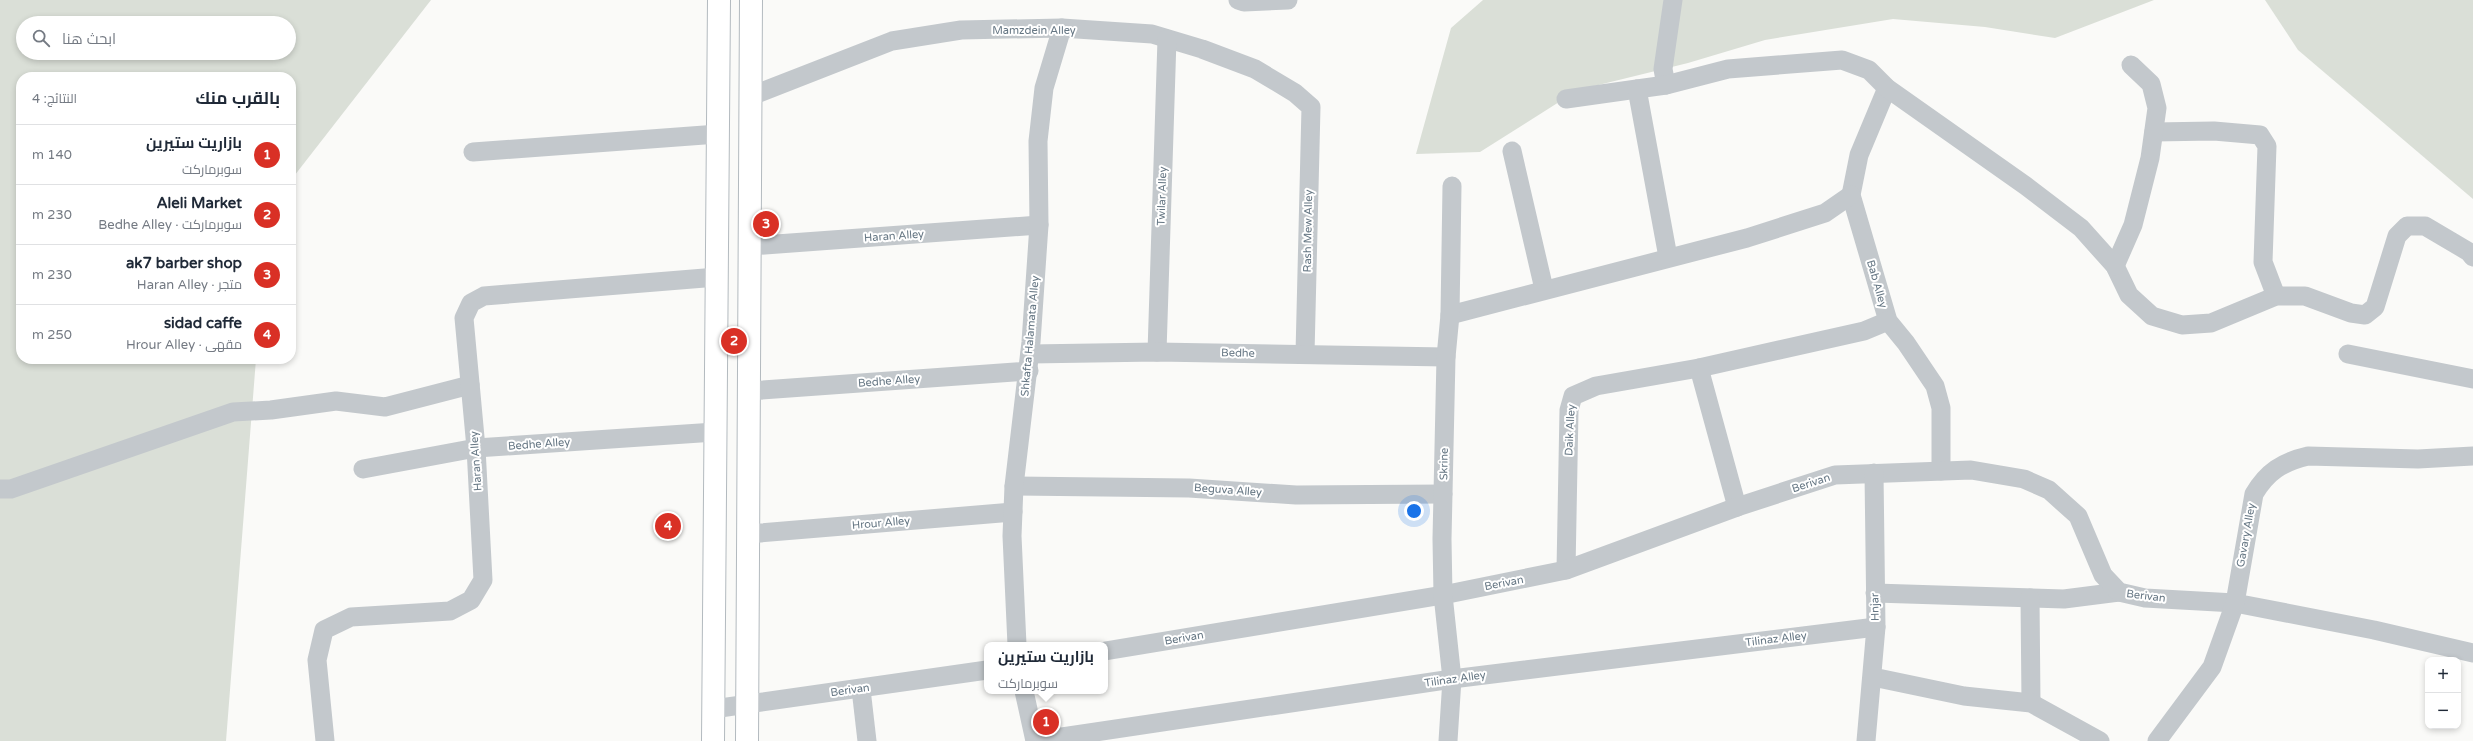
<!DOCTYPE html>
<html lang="ar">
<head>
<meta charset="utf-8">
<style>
	body { margin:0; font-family:"Varela Round",Cairo,sans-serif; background:#f6f6f7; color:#1f2937; direction:rtl }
	.controls { position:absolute; right:12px; bottom:12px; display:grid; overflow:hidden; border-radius:8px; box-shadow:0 2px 6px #0003 }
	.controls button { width:36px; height:36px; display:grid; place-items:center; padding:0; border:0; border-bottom:1px solid #e0e1e3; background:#fff; color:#1f2937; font:20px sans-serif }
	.you { position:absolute; left:1414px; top:511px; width:14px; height:14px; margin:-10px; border:3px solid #fff; border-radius:50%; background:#1a73e8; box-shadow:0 0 0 6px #1a73e833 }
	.badge { display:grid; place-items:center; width:26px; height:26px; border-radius:50%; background:#d93025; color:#fff; font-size:13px; font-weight:700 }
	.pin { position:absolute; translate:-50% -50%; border:2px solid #fff; box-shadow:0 1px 4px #0006 }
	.popup { position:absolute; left:984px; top:642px; width:124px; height:52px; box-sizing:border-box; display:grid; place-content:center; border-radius:8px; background:#fff; filter:drop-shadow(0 1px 3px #0005); font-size:13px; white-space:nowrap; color:#747a83 }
	.popup b { font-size:15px; color:#1f2937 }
	.popup::after { content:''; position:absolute; left:50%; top:100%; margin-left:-8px; border:8px solid transparent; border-top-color:#fff }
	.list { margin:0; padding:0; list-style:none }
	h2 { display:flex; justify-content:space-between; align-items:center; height:52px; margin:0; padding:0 16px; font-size:17px }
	h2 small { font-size:13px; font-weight:400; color:#747a83 }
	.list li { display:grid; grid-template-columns:26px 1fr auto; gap:12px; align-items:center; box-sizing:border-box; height:60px; padding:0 16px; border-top:1px solid #e0e1e3 }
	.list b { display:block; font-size:15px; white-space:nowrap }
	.list p { margin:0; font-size:13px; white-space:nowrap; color:#747a83 }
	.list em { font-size:13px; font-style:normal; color:#747a83 }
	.icon { flex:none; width:22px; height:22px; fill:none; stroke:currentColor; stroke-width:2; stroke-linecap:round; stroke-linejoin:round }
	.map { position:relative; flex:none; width:2473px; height:741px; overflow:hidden; direction:ltr }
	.search { position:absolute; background:#fff; box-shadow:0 2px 6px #0003; left:16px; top:16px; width:280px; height:44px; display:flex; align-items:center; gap:10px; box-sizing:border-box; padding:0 14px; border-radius:22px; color:#747a83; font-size:15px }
	.panel { position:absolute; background:#fff; box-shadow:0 2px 6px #0003; left:16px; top:72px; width:280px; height:292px; border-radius:16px; direction:rtl }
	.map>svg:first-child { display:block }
	.green { fill:#dadfd7; fill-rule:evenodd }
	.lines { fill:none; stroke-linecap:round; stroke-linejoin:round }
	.secondary-casing { stroke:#b3babf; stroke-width:24 }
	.street { stroke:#c3c8cc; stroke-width:19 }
	.secondary { stroke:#fff; stroke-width:22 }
	.labels { text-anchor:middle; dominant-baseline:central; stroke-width:4; stroke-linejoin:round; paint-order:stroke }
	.street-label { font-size:11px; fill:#657683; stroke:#fff }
</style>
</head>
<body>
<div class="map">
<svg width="2473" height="741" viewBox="0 0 2473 741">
	<rect width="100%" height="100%" fill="#fafaf8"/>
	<g class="green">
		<path d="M 0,0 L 431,0 L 291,180 L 291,77 L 21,77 L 21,359 L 256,359 L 226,741 L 0,741 ZM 23,23 L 289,23 L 289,53 L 23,53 Z"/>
		<path d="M 1483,0 L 2154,0 L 2055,38 L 1985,27 L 1893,19 L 1765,40 L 1688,63 L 1578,90 L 1480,152 L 1416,154 L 1451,28 Z"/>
		<path d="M 2265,0 L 2473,0 L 2473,199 L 2298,50 Z"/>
	</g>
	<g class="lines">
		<g class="secondary-casing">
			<g id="secondary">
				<path d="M 713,741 L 719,0"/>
				<path d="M 747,741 L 751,0"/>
			</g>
		</g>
		<g class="street">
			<path d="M 1238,0 L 1244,2 L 1288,0"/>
			<path d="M 1666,85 L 1663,69 L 1673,0"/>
			<path d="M 1887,88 L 1859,155 L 1851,195 L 1888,321 L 1906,343 L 1935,386 L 1941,408 L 1941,471"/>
			<path d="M 751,96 L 892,41 L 961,30 L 1062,28 L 1152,34 L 1202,49 L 1255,69 L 1295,93 L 1311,107 L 1305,354"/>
			<path d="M 1566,99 L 1637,89"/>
			<path d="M 2154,132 L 2214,131 L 2260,135 L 2267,146 L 2263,262 L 2276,296"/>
			<path d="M 1512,151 L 1544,289"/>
			<path d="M 473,152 L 718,134"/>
			<path d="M 750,246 L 1039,225"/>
			<path d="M 1668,257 L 1637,89 L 1666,85 L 1728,69 L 1842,60 L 1869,70 L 1887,88 L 2026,186 L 2081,228 L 2115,266 L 2129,295 L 2152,316 L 2182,325 L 2211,323 L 2276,296 L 2305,296 L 2351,313 L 2365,315 L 2375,307 L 2397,236 L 2407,226 L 2425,226 L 2469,252 L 2473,257"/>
			<path d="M 2115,266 L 2133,225 L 2150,158 L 2157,108 L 2151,84 L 2131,65"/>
			<path d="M 1450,315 L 1747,238 L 1825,213 L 1851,195"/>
			<path d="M 1157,352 L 1167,39"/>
			<path d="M 1030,354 L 1157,352 L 1446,357"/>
			<path d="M 2348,354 L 2473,379"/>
			<path d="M 1699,368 L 1864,331 L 1888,321"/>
			<path d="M 749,391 L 1029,371"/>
			<path d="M 363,469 L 476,448 L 715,432"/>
			<path d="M 1014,486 L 1189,488 L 1296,495 L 1443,494"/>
			<path d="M 0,489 L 11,489 L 233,412 L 271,410 L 336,401 L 385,407 L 470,385"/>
			<path d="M 748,534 L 1013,512"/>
			<path d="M 1566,570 L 1569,410 L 1573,396 L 1596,386 L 1699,368 L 1737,507"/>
			<path d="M 1875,593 L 2064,599 L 2119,592"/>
			<path d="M 2030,598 L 2031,703"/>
			<path d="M 1017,645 L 1012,536 L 1014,486 L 1031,342 L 1039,225 L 1038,141 L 1044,88 L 1062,28"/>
			<path d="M 1105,651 L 1443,595 L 1566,570 L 1737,507 L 1835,475 L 1971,470 L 2024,479 L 2049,490 L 2078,516 L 2103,575 L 2119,592 L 2145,598 L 2235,603 L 2374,630 L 2473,653"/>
			<path d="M 1873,677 L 1964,696 L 2031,703 L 2100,741"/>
			<path d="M 861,689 L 867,741"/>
			<path d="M 1024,691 L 1035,741"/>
			<path d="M 713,709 L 987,670"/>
			<path d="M 325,741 L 317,660 L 324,630 L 351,617 L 450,611 L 471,600 L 483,580 L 476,448 L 464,318 L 471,303 L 484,296 L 717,277"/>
			<path d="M 1035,741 L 1452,679 L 1876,627"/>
			<path d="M 1448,741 L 1452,679 L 1443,595 L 1442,539 L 1446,357 L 1450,315 L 1452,186"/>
			<path d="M 1866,741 L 1876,627 L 1874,473"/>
			<path d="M 2157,741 L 2212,667 L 2235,603 L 2254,494 C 2267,472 2282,462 2308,456 L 2418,459 L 2473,456"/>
		</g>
		<use href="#secondary" class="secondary"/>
	</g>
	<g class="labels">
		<g class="street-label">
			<text x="1034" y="30">Mamzdein Alley</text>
			<text transform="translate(1162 196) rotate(-88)">Twilar Alley</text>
			<text transform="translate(1308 231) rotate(-89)">Rash Mew Alley</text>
			<text transform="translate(894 236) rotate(-4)">Haran Alley</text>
			<text transform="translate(1877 284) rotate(74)">Bab Alley</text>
			<text transform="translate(1030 336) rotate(-85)">Shkafta Halamata Alley</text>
			<text transform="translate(1238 353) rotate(1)">Bedhe</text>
			<text transform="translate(889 381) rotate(-4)">Bedhe Alley</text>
			<text transform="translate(1570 430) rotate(-87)">Daik Alley</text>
			<text transform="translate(539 444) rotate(-4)">Bedhe Alley</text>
			<text transform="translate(476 461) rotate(-94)">Haran Alley</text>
			<text transform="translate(1444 464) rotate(-89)">Skrine</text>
			<text transform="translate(1811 483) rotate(-18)">Berivan</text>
			<text transform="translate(1228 490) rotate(4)">Beguva Alley</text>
			<text transform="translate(881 523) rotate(-5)">Hrour Alley</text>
			<text transform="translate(2246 535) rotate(-80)">Gavary Alley</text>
			<text transform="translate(1504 583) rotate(-11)">Berivan</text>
			<text transform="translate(2146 596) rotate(7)">Berivan</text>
			<text transform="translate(1875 607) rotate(-91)">Hnjar</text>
			<text transform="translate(1184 638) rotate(-10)">Berivan</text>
			<text transform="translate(1776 639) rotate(-7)">Tilinaz Alley</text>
			<text transform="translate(1455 679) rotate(-8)">Tilinaz Alley</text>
			<text transform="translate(850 690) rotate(-8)">Berivan</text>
		</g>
	</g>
</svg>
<div class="controls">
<button>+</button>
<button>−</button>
</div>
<div class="you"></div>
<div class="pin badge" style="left:1046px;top:722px">1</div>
<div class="popup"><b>بازاريت ستيرين</b>سوبرماركت</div>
<div class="pin badge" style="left:734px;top:341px">2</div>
<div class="pin badge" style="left:766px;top:224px">3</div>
<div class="pin badge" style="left:668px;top:526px">4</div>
<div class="search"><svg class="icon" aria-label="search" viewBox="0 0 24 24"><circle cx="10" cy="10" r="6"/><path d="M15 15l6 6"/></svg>ابحث هنا</div>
<section class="panel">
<h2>بالقرب منك<small>النتائج: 4</small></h2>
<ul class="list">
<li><span class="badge">1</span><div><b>بازاريت ستيرين</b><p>سوبرماركت</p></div><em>140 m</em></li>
<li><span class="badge">2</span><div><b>Aleli Market</b><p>سوبرماركت · Bedhe Alley</p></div><em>230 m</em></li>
<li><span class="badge">3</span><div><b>ak7 barber shop</b><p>متجر · Haran Alley</p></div><em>230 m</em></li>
<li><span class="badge">4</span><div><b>sidad caffe</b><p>مقهى · Hrour Alley</p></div><em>250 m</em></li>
</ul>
</section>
</div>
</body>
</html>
